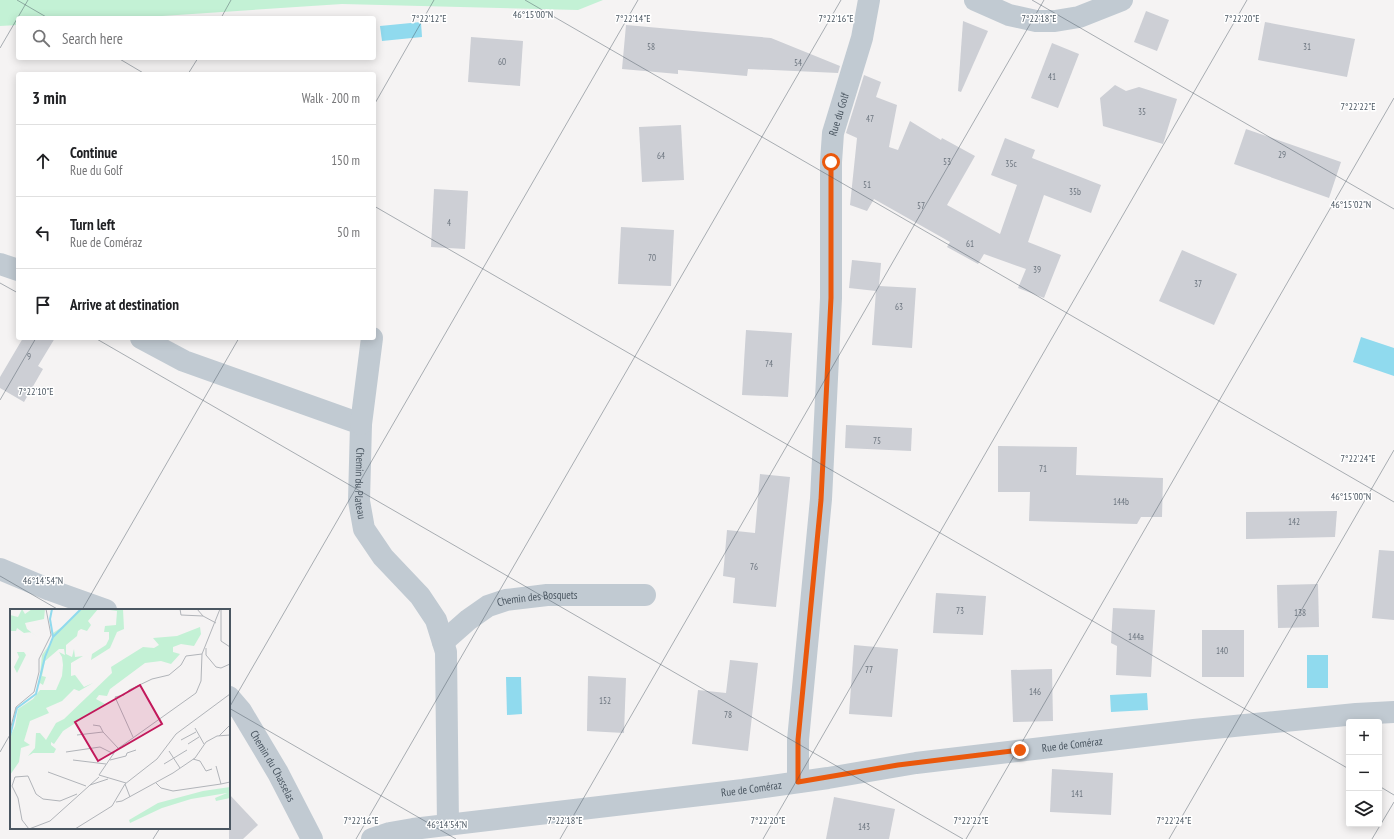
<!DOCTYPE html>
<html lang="en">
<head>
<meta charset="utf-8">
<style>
	body { margin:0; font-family:"PT Sans Narrow",sans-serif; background:#f6f6f6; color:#202124 }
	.controls { position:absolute; right:12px; bottom:12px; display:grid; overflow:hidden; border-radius:4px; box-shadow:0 2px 10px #0003 }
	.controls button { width:36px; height:36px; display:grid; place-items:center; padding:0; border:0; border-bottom:1px solid #e0e0e0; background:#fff; color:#202124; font:20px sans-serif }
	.stop { position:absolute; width:12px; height:12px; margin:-9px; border:3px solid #ea580c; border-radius:50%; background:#fff }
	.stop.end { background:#ea580c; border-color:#fff; box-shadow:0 1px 4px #0008 }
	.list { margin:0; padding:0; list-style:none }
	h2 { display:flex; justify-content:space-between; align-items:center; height:52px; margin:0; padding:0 16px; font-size:17px }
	h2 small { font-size:13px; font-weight:400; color:#757577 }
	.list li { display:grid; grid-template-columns:26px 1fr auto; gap:12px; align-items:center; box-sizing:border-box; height:72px; padding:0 16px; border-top:1px solid #e0e0e0 }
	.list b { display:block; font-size:15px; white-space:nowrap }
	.list p { margin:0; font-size:13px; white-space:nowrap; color:#757577 }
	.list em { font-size:13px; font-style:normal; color:#757577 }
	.icon { flex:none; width:22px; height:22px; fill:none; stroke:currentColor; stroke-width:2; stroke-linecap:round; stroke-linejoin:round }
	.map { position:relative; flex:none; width:1394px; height:839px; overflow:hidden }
	.search { position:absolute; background:#fff; box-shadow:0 2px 10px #0003; left:16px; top:16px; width:360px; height:44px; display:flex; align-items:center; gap:10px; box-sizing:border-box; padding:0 14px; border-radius:4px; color:#757577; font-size:15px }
	.panel { position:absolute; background:#fff; box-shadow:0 2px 10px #0003; left:16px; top:72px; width:360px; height:268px; border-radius:4px }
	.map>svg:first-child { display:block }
	.green { fill:#c3f1d5 }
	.water { fill:#90daee }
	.building { fill:#cdcfd5 }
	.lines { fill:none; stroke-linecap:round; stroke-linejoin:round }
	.minor { stroke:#c1cad2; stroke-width:22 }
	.route { stroke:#ea580c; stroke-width:5 }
	.ticks { fill:none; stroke:#4a5661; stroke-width:1; stroke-opacity:0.45 }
	.labels { text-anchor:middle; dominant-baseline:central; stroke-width:3; stroke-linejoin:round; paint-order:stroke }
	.number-label { font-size:9px; fill:#6b747e }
	.street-label { font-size:11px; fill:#4a5661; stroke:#fff }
	.inset-river { fill:none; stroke:#90daee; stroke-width:2 }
	.inset-road { fill:none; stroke:#b1b4b9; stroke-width:1 }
	.view { fill:#c2185b; fill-opacity:0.15; stroke:#c2185b; stroke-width:2 }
	.inset-edge { fill:none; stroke:#4a5661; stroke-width:2 }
	.ticks-label { font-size:10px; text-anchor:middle; fill:#4a5661; stroke:#fff; stroke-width:3; stroke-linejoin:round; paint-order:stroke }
</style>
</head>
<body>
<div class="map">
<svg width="1394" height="839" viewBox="0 0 1394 839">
	<rect width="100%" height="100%" fill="#f5f3f3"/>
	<path class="green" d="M 0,0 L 603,0 L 578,10 L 342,4 L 132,18 L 18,18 L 18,25 L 0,26 Z"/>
	<g class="water">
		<path d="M 421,22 L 422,37 L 382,41 L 380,26 Z"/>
		<path d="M 1361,337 L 1394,348 L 1394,376 L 1353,362 Z"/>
		<rect x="1307" y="655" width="21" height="33"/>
		<path d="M 506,677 L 521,677 L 522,714 L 507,715 Z"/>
		<path d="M 1147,693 L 1148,710 L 1111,712 L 1110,695 Z"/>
	</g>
	<g class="building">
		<path d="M 1146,11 L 1169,20 L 1157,51 L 1134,42 Z"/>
		<path d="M 963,21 L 988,31 L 961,92 L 958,91 Z"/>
		<path d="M 1265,22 L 1355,39 L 1347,77 L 1258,60 Z"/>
		<path d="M 626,25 L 771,38 L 840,66 L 838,73 L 748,69 L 747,76 L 678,70 L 678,74 L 622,69 Z"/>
		<path d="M 471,37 L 523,41 L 520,86 L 468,82 Z"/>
		<path d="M 1052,43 L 1079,54 L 1058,108 L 1031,98 Z"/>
		<path d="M 864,75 L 881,82 L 876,97 L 897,105 L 889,147 L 898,150 L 910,121 L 941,140 L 942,138 L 975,156 L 947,205 L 1000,234 L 1017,185 L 991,175 L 1005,138 L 1035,150 L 1032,158 L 1101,185 L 1091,213 L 1044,195 L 1028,242 L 1061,255 L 1044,298 L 1018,288 L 1026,269 L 984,254 L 978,264 L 947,247 L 950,242 L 874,199 L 867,211 L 850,205 L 857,138 L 846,133 Z"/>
		<path d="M 1115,85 L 1126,91 L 1139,87 L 1177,99 L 1163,144 L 1103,126 L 1100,98 Z"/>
		<path d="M 681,125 L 684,180 L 642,182 L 639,127 Z"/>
		<path d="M 1246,129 L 1341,162 L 1329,198 L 1234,164 Z"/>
		<path d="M 434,189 L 468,191 L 465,249 L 431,247 Z"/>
		<path d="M 621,227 L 674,230 L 671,286 L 618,284 Z"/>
		<path d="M 1182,250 L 1237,274 L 1214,325 L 1159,301 Z"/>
		<path d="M 852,260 L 881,263 L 879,286 L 916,288 L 912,348 L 872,345 L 876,291 L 849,288 Z"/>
		<path d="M 746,330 L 792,333 L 788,397 L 742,395 Z"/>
		<path d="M 23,338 L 55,338 L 38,366 L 43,369 L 24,402 L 0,388 L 0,377 Z"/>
		<path d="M 846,425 L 912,428 L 911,451 L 845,448 Z"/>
		<path d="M 998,446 L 1077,447 L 1076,475 L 1163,478 L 1162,517 L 1141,517 L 1137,524 L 1029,521 L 1030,492 L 998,492 Z"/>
		<path d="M 760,474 L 790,477 L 776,607 L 733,603 L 735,578 L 723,576 L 727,530 L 755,533 Z"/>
		<path d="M 1337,511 L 1335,537 L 1246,539 L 1246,512 Z"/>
		<path d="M 1379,550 L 1394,551 L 1394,620 L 1372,618 Z"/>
		<path d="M 1318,584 L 1319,627 L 1278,628 L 1277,585 Z"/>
		<path d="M 936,593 L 986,596 L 983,635 L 933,633 Z"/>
		<path d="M 1113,608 L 1155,610 L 1151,677 L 1116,675 L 1117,646 L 1111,643 Z"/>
		<rect x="1202" y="630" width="42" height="47"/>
		<path d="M 854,645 L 898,649 L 892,717 L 849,714 Z"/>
		<path d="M 730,660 L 758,663 L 748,751 L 692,744 L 698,690 L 726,693 Z"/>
		<path d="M 1052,669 L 1053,721 L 1013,722 L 1011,670 Z"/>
		<path d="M 588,676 L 626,678 L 624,733 L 587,731 Z"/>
		<path d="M 1052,769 L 1113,773 L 1111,815 L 1050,812 Z"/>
		<path d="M 229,794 L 258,825 L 243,839 L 229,839 Z"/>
		<path d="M 834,797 L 895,809 L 889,839 L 826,839 Z"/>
	</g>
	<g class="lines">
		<g class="minor">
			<path d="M 975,0 L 1009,15 L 1036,21 L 1055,21 L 1079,17 L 1122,0"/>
			<path d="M 0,264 L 18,270"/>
			<path id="s1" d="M 141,338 L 184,361 L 361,424 L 359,501 L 364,529 L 383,557 L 420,596 L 436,620 L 446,652 L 448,825"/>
			<path d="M 361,424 L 372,338"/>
			<path d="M 0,569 L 50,590 L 106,610"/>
			<path id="s2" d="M 443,642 L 468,620 L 488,606 L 506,600 L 547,595 L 645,595"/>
			<path id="s3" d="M 229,697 L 241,711 L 278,773 L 312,839"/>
			<path id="s4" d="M 798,782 L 798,740 L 821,499 L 831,298 L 831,162 L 833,133 L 862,38 L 869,0"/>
			<path id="s5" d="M 372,839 L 390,833 L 413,829 L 743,790 L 828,778 L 916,763 L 1194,730 L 1356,714 L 1394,712"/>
		</g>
	</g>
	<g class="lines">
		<path class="route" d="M 831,162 L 831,298 L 821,500 L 798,740 L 798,782 L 898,765 L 1020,750"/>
	</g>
	<path class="ticks" d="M 17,0 L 48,18M 525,0 L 1394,502M 1032,0 L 1394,209M 221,18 L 231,0M 0,48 L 28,0M 118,58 L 145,74M 188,74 L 198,58M 374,105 L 434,0M 374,206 L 1349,769M 0,283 L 18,293M 95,338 L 963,839M 0,400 L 36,338M 0,576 L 59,610M 82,610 L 239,338M 229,708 L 638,0M 229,708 L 456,839M 0,752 L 11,733M 1379,786 L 1394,795M 153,839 L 160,828M 356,839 L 841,0M 560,839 L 1044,0M 763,839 L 1247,0M 966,839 L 1394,98M 1169,839 L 1394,450M 1372,839 L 1394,802"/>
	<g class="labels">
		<g class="number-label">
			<text x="651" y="46">58</text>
			<text x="1307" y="46">31</text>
			<text x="502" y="61">60</text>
			<text x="798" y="62">54</text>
			<text x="1052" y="76">41</text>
			<text x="1142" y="111">35</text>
			<text x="870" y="118">47</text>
			<text x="1282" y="154">29</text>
			<text x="661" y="155">64</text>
			<text x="947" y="161">53</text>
			<text x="1011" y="163">35c</text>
			<text x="867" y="184">51</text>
			<text x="1075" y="191">35b</text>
			<text x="921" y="205">57</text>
			<text x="449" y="222">4</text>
			<text x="970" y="243">61</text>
			<text x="652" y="257">70</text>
			<text x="1037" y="269">39</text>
			<text x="1198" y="283">37</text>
			<text x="899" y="306">63</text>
			<text x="29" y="356">9</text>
			<text x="769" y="363">74</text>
			<text x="877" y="440">75</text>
			<text x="1043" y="468">71</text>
			<text x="1121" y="501">144b</text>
			<text x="1294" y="521">142</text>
			<text x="754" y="566">76</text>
			<text x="960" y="610">73</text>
			<text x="1300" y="612">138</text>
			<text x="1136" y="636">144a</text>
			<text x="1222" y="650">140</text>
			<text x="869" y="669">77</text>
			<text x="1035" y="691">146</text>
			<text x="605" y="700">152</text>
			<text x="728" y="714">78</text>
			<text x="1077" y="793">141</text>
			<text x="864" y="826">143</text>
		</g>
		<g class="street-label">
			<text stroke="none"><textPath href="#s4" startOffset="670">Rue du Golf</textPath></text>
			<text stroke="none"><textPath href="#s1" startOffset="296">Chemin du Plateau</textPath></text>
			<text stroke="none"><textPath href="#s2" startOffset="108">Chemin des Bosquets</textPath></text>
			<text stroke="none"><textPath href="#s5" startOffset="707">Rue de Coméraz</textPath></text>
			<text stroke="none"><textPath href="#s3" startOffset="82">Chemin du Chasselas</textPath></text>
			<text stroke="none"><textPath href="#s5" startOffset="383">Rue de Coméraz</textPath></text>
		</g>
	</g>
	<g transform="translate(10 609)">
		<rect width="220" height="220" fill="#f5f3f3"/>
		<path d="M 12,0 L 15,5 L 22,0 L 35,0 L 34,10 L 15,14 L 17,20 L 30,30 L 21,23 L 14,24 L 7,19 L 6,22 L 0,22 L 0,6 L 8,8 ZM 71,0 L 88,0 L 78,12 L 81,16 L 77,22 L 71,20 L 68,22 L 67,27 L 56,36 L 56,45 L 62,48 L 64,40 L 65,48 L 73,47 L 61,54 L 61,67 L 65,66 L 74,78 L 83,74 L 69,82 L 64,80 L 52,92 L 36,99 L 39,104 L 20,112 L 14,132 L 20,136 L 11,139 L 9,153 L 0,166 L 0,128 L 5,117 L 8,100 L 23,90 L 30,81 L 46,81 L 52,67 L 53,56 L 52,48 L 49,43 L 55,46 L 54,40 L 49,40 L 35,52 L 32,67 L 36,68 L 33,76 L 30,74 L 29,76 L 32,46 L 42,32 L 43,24 L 58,14 ZM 113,0 L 114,20 L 107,23 L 100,39 L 81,51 L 82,45 L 96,36 L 99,30 L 99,23 L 94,23 L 95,17 L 106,16 L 107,2 L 100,1 ZM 190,18 L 191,25 L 184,37 L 171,35 L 163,38 L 163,43 L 170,45 L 161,55 L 151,52 L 135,54 L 100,80 L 97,87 L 89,86 L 86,90 L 95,95 L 53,122 L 44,135 L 41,133 L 41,136 L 46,140 L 44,144 L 23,144 L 18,147 L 25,139 L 26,124 L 30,124 L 36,131 L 46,114 L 54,110 L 102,64 L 101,58 L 133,38 L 144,39 L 149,36 L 143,29 L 167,27 ZM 7,43 L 14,43 L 16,46 L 7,64 L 4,58 L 9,48 ZM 220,178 L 220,189 L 206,192 L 205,189 L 217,184 L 181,190 L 152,199 L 120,214 L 119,211 L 148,194 L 193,182 Z" fill="#c3f1d5"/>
		<path class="inset-river" d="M 43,28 L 71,0M 0,127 L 7,99 L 26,85 L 35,48 L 43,28 L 40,10 L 42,0"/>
		<path class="inset-road" d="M 170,0 L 171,6 L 193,7M 187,0 L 193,7 L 206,14M 211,0 L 211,32 L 220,38M 196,39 L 196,46 L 206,58 L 211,59 L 220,55M 83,116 L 90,117 L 93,123M 185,119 L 194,135M 0,121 L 6,98 L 24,83 L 29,63 L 29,50 L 41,26 L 36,0M 67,126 L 93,123 L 108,139M 209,127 L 220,116M 123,128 L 105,88 L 114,86 L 119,81 L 142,70 L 159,66 L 171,56 L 176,47 L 192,45M 171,131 L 186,123M 178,135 L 189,128M 159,142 L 170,159M 56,143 L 90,138 L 104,145M 183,150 L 190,152 L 196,162 L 202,160M 63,151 L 96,155M 100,151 L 116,147 L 117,144 L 126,141M 154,155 L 177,141M 206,157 L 211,175 L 220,173M 38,163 L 76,177M 116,174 L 89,166 L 106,141 L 186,84 L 191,72 L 192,45 L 210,0M 146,174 L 151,179 L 163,182 L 211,175M 115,175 L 120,188M 80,176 L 98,170M 106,193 L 112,192 L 163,164 L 185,149 L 196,133 L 207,127 L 220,126M 19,220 L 12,211 L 8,189 L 2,177 L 5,168 L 18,167 L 26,185 L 33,190 L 50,192 L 67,185M 19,220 L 40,212 L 89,168M 65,220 L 102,197 L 115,175 L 147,150 L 166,125 L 220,85"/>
		<path class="view" d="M 130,76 L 152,115 L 88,152 L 65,113 Z"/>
		<rect width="220" height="220" class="inset-edge"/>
	</g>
	<g class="ticks-label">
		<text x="533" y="18">46°15'00"N</text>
		<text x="429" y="22">7°22'12"E</text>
		<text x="633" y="22">7°22'14"E</text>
		<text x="836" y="22">7°22'16"E</text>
		<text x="1039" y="22">7°22'18"E</text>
		<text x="1242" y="22">7°22'20"E</text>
		<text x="1358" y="110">7°22'22"E</text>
		<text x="1351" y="208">46°15'02"N</text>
		<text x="36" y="395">7°22'10"E</text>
		<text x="1358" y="462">7°22'24"E</text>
		<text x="1351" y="500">46°15'00"N</text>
		<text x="43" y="584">46°14'54"N</text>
		<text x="361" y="824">7°22'16"E</text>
		<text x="565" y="824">7°22'18"E</text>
		<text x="768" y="824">7°22'20"E</text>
		<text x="971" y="824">7°22'22"E</text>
		<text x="1174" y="824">7°22'24"E</text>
		<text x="447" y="828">46°14'54"N</text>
	</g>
</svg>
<div class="controls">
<button>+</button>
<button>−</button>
<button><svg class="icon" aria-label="layers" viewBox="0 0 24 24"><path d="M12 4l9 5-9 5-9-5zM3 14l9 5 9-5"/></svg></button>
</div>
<div class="stop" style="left:831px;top:162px"></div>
<div class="stop end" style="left:1020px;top:750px"></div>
<div class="search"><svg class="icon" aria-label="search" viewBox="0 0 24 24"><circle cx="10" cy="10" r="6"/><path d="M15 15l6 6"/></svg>Search here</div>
<section class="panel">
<h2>3 min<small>Walk · 200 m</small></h2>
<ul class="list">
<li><svg class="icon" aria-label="ahead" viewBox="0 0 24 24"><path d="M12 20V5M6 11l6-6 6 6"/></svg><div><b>Continue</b><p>Rue du Golf</p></div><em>150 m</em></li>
<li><svg class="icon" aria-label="left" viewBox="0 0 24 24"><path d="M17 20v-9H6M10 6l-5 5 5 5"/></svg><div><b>Turn left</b><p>Rue de Coméraz</p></div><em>50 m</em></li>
<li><svg class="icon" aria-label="arrive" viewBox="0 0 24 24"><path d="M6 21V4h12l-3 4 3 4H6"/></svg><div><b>Arrive at destination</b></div></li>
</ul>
</section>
</div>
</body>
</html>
